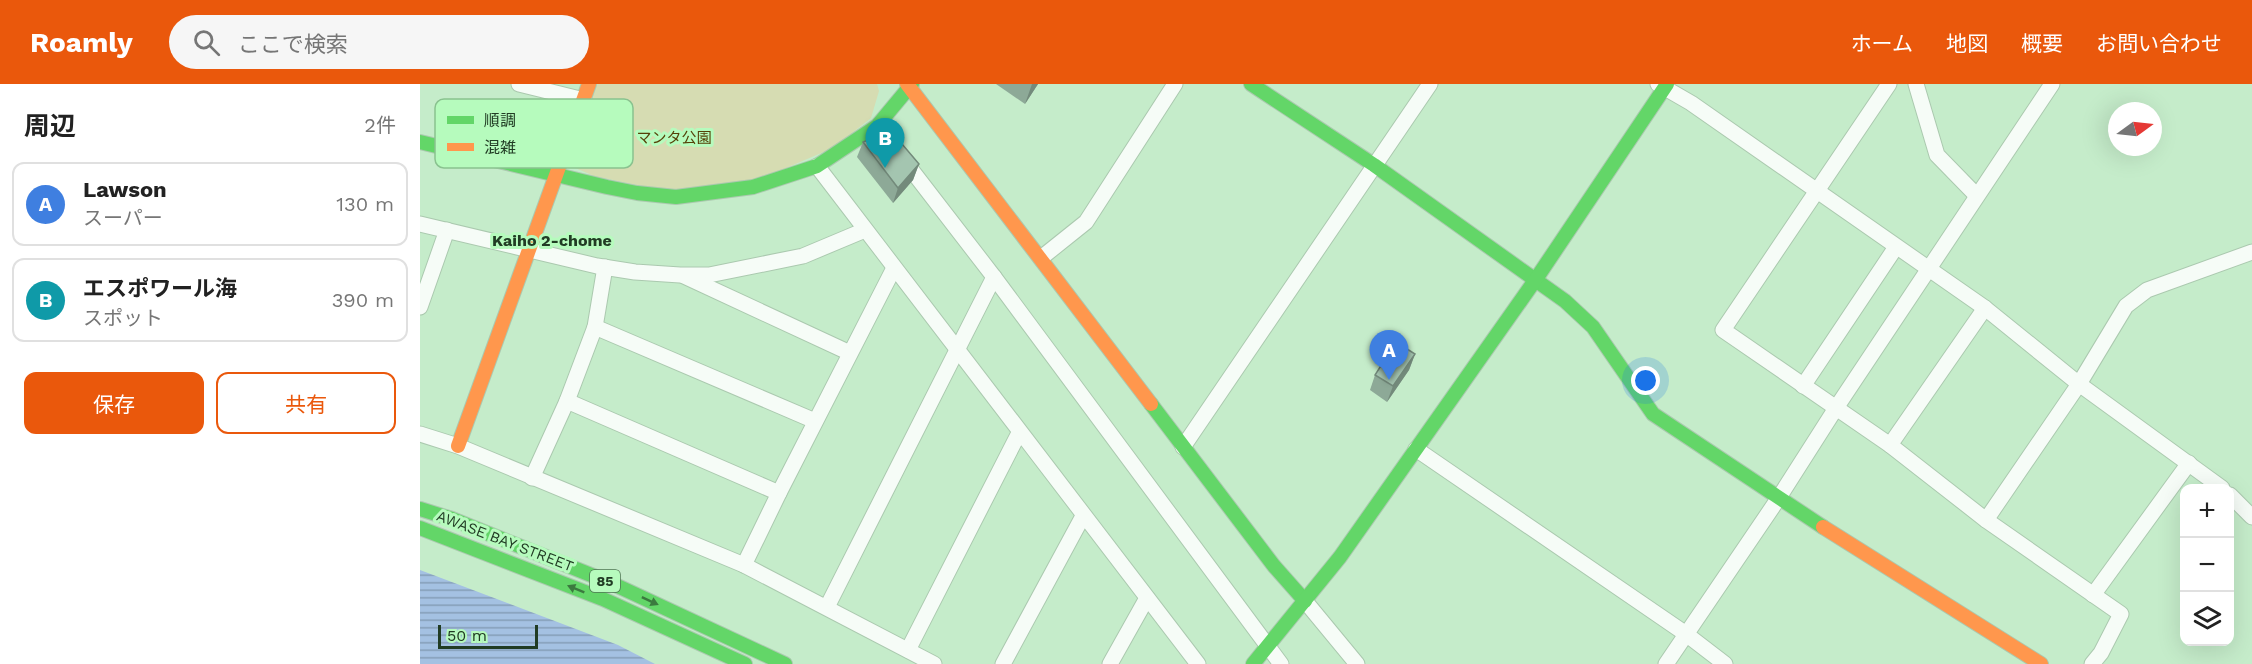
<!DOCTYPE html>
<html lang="ja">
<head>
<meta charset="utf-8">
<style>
	body { margin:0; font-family:"Work Sans","Noto Sans JP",sans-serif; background:#f6f6f6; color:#222 }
	.controls { position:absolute; right:18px; bottom:18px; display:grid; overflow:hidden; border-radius:12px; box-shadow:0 6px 24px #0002 }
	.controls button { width:54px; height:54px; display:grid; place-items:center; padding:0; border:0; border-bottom:2px solid #e0e0e0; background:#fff; color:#222; font:30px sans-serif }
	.compass { position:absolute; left:1688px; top:18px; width:54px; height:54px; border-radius:50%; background:#fff; box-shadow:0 6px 24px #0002; rotate:75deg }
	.scale { position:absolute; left:18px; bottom:15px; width:100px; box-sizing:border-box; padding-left:6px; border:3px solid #213c24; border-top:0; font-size:16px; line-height:21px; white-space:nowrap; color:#213c24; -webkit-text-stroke:4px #b6fbbd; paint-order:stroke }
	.you { position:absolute; left:1226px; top:297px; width:21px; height:21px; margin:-15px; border:4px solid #fff; border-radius:50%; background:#1a73e8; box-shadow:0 0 0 9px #1a73e833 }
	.badge { display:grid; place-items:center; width:39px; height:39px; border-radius:50%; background:#ea580c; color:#fff; font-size:20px; font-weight:700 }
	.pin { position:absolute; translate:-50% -50px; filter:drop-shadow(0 2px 3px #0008) }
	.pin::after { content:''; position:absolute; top:32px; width:21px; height:18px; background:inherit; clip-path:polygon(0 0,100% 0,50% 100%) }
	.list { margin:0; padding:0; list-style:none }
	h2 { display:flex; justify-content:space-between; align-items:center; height:78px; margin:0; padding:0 24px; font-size:26px }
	h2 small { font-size:20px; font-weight:400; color:#767676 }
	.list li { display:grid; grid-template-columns:39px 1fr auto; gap:18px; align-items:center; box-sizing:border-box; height:84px; margin:0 12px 12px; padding:0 12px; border:2px solid #e0e0e0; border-radius:12px }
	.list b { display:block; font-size:22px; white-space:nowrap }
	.list p { margin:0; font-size:20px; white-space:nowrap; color:#767676 }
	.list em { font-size:20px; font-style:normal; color:#767676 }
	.actions { display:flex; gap:12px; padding:18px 24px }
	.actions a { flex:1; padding:14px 0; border:2px solid #ea580c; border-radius:12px; text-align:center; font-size:21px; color:#ea580c }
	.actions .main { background:#ea580c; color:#fff }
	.icon { flex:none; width:33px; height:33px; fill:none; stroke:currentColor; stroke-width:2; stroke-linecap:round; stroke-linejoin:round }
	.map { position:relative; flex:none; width:1832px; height:580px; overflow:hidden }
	header { display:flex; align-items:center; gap:36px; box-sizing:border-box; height:84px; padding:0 30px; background:#ea580c; color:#fff }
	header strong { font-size:28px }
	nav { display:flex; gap:33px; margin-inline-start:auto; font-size:21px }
	.search { width:420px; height:54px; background:#f6f6f6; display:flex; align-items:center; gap:15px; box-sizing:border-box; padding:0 21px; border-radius:33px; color:#767676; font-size:22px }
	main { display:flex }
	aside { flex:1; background:#fff }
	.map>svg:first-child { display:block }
	.park { fill:#d6dcb2 }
	.water { fill:url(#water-rules) }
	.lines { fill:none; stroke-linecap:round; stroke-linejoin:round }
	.street-casing { stroke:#abc9af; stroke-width:17 }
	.fast-casing { stroke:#abc9af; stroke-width:16 }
	.slow-casing { stroke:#abc9af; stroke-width:16 }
	.street { stroke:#f6fcf7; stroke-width:15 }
	.fast { stroke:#63d668; stroke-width:14 }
	.slow { stroke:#ff974d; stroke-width:14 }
	.wall { fill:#8da997 }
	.shaded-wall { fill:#738a7b }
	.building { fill:#a4c5b0; stroke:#738a7b; stroke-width:1.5 }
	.oneway { fill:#3b7a3f }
	.labels { text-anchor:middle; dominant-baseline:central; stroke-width:6; stroke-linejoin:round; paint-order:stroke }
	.shield { fill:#b6fbbd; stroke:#4e7552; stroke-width:1.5 }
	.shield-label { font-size:14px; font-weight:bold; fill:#213c24 }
	.park-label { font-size:15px; fill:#554108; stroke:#b6fbbd }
	.street-label { font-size:15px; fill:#213c24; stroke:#b6fbbd }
	.neighbourhood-label { font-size:16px; font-weight:bold; fill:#213c24; stroke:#b6fbbd }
	.key { fill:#b6fbbd; stroke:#89c28f; stroke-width:1.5 }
	.key-label { font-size:16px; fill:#213c24 }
</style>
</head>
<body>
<header>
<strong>Roamly</strong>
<div class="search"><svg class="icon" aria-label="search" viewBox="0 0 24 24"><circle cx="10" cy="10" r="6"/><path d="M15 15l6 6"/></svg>ここで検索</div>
<nav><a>ホーム</a><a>地図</a><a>概要</a><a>お問い合わせ</a></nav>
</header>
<main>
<aside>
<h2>周辺<small>2件</small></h2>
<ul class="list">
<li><span class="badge" style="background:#3f7fe0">A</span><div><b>Lawson</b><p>スーパー</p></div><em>130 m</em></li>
<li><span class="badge" style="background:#0f9aa8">B</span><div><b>エスポワール海</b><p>スポット</p></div><em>390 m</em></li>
</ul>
<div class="actions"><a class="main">保存</a><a>共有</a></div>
</aside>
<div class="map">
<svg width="1832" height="580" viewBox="0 0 1832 580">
	<defs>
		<pattern id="water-rules" width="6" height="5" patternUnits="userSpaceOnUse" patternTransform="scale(1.5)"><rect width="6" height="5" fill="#a4c1e2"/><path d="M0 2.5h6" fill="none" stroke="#859eb7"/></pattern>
	</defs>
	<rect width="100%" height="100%" fill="#c5ecca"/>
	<path class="park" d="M 176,0 L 457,0 L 459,7 L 451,34 L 413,64 L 333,98 L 255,109 L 174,92 L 146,80 Z"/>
	<path class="water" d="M 0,486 L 198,561 L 235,580 L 0,580 Z"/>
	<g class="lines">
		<g class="street-casing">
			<g id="street">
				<path d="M 99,0 L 164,16"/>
				<path d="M 1238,0 L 1271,19 L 1565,224 L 1659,300 L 1802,404"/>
				<path d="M 1469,0 L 1303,246 L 1470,361 L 1566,436 L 1701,530 L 1681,569 L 1672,580"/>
				<path d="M 1496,0 L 1517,71 L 1556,111"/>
				<path d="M 483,75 L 574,193 L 861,580"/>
				<path d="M 397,82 L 778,580"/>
				<path d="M 0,140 L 177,182 L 215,188 L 260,191 L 289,191 L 383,172 L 445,146"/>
				<path d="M 621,174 L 666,138 L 755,0"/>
				<path d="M 264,192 L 430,269"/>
				<path d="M 0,223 L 27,146"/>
				<path d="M 175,243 L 395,337"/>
				<path d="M 1383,302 L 1476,163"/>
				<path d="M 147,317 L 359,409"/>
				<path d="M 0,350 L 38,362 L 324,481 L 514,580"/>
				<path d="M 1470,361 L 1565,224"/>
				<path d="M 763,363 L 1010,0"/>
				<path d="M 996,365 L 1266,550 L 1305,580"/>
				<path d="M 112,394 L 147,317 L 175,243 L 185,183"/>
				<path d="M 1810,411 L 1832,433"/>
				<path d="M 1566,436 L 1659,300 L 1706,222 L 1727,206 L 1832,168"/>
				<path d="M 324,481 L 359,409 L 474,184"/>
				<path d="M 1673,511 L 1769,379"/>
				<path d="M 885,517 L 937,580"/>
				<path d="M 407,523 L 574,193"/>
				<path d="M 488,566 L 599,349"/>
				<path d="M 583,580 L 663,432"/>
				<path d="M 690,580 L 727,514"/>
				<path d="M 1246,580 L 1358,415 L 1416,324 L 1632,0"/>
			</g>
		</g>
		<g class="fast-casing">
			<g id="fast">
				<path d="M 831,0 L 954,81 L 1145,217 L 1173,243 L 1233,330 L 1403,443"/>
				<path d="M 0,58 L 187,103 L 217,109 L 256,113 L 333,103 L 397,82 L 457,42 L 492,0"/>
				<path d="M 731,320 L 854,482 L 885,517"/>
				<path d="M 0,425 L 32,435 L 191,499 L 365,580"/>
				<path d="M 0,444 L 183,515 L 325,580"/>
				<path d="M 833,580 L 920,473 L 1116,195 L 1247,0"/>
			</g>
		</g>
		<g class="slow-casing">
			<g id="slow">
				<path d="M 487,0 L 731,320"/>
				<path d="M 38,362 L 169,0"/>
				<path d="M 1403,443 L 1621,580"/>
			</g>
		</g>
		<use href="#street" class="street"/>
		<use href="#fast" class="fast"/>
		<use href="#slow" class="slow"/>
	</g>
	<g class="wall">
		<path d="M 576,0 L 618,0 L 605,20 Z"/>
		<path d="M 443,58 L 499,80 L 493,96 L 473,119 L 437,73 Z"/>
		<path d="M 995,270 L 989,286 L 967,318 L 950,306 L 955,291 Z"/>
	</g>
	<g class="shaded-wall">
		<path d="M 612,0 L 618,0 L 605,20 Z"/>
		<path d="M 499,80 L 493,96 L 473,119 L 478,104 Z"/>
		<path d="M 995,270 L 989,286 L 967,318 L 973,302 Z"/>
	</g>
	<g class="building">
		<path d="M 471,47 L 499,80 L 478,104 L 443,58 Z"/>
		<path d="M 976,258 L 995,270 L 973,302 L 955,291 Z"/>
	</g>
	<defs><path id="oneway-solid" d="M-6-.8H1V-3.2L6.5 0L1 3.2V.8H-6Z" transform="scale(1.5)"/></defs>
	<g class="oneway">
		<use href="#oneway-solid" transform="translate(156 505) rotate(-158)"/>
		<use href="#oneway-solid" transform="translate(230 517) rotate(25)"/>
	</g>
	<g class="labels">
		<rect class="shield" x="170" y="486" width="30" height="22" rx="4.5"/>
		<g class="shield-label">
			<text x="185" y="497">85</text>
		</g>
		<g class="park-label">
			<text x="254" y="54">マンタ公園</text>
		</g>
		<g class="street-label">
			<text transform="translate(85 457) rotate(21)">AWASE BAY STREET</text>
		</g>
		<g class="neighbourhood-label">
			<text x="132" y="156">Kaiho 2-chome</text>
		</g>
	</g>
	<rect x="15" y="15" width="198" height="69" rx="9" class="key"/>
	<rect x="27" y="32" width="27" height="8" fill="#63d668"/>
	<rect x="27" y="59" width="27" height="8" fill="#ff974d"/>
	<g class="key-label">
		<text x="64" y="42">順調</text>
		<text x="64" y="69">混雑</text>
	</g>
</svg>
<div class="controls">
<button>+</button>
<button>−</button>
<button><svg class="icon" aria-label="layers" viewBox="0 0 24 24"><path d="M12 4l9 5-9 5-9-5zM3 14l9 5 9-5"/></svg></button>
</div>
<svg class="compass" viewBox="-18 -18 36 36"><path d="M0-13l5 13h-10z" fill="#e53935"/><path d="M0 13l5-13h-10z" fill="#767676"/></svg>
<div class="scale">50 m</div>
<div class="you"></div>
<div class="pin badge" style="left:969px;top:296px;background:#3f7fe0">A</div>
<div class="pin badge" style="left:465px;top:84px;background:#0f9aa8">B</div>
</div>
</main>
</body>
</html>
